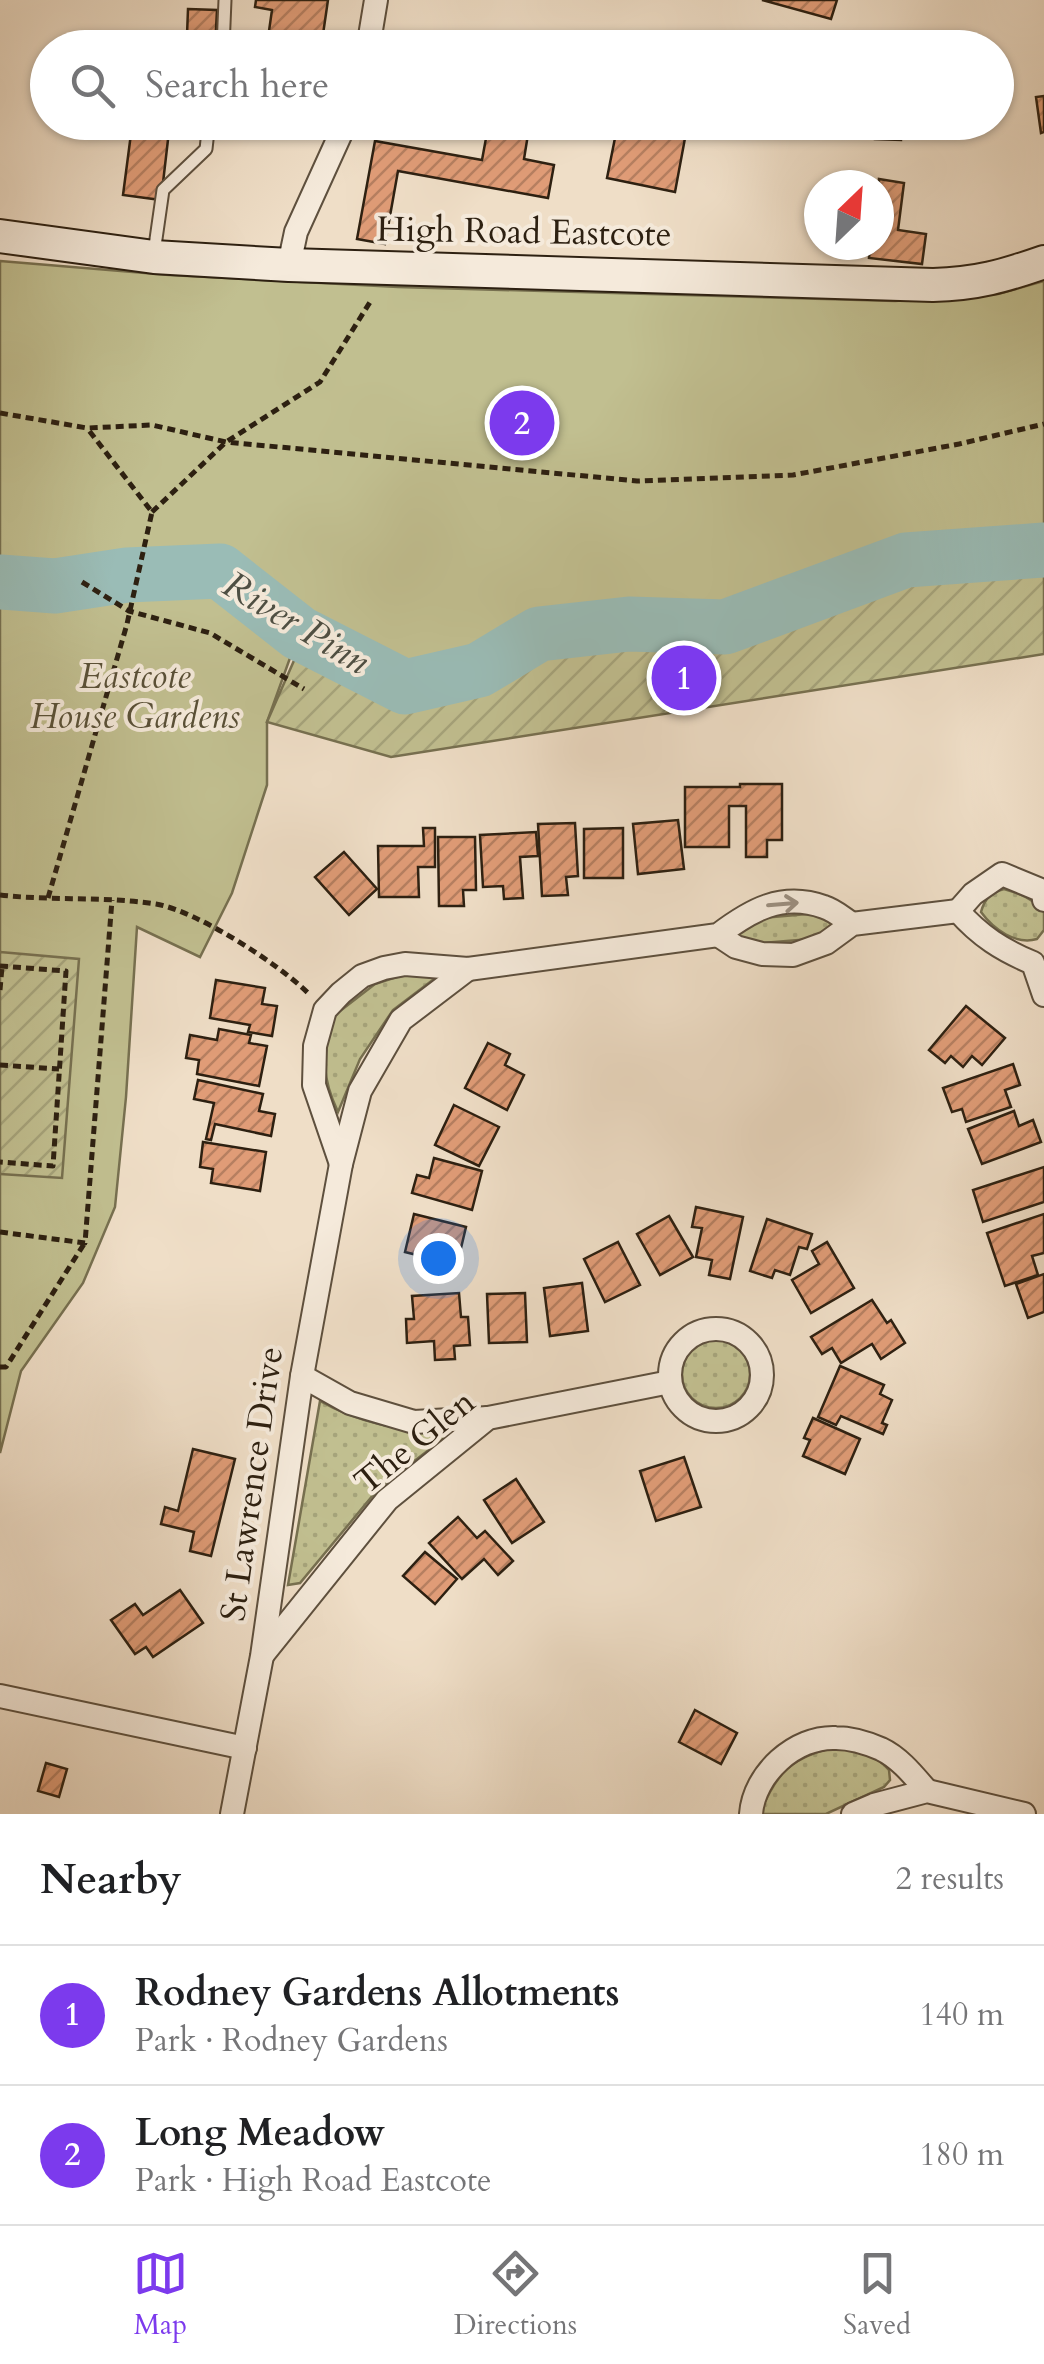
<!DOCTYPE html>
<html lang="en">
<head>
<meta charset="utf-8">
<style>
	body { margin:0; font-family:Cardo,serif; background:#f2f2f2; color:#202124 }
	.compass { position:absolute; left:804px; top:170px; width:90px; height:90px; border-radius:50%; background:#fff; box-shadow:0 2px 8px #0004; rotate:25deg }
	.you { position:absolute; left:438px; top:1258px; width:35px; height:35px; margin:-25px; border:8px solid #fff; border-radius:50%; background:#1a73e8; box-shadow:0 0 0 15px #1a73e833 }
	.badge { display:grid; place-items:center; width:65px; height:65px; border-radius:50%; background:#7c3aed; color:#fff; font-size:32px; font-weight:700 }
	.pin { position:absolute; translate:-50% -50%; border:5px solid #fff; box-shadow:0 2px 10px #0006 }
	.list { margin:0; padding:0; list-style:none }
	h2 { display:flex; justify-content:space-between; align-items:center; height:130px; margin:0; padding:0 40px; font-size:42px }
	h2 small { font-size:32px; font-weight:400; color:#757577 }
	.list li { display:grid; grid-template-columns:65px 1fr auto; gap:30px; align-items:center; box-sizing:border-box; height:140px; padding:0 40px; border-top:2px solid #e0e0e0 }
	.list b { display:block; font-size:38px; white-space:nowrap }
	.list p { margin:0; font-size:32px; white-space:nowrap; color:#757577 }
	.list em { font-size:32px; font-style:normal; color:#757577 }
	.icon { flex:none; width:55px; height:55px; fill:none; stroke:currentColor; stroke-width:2; stroke-linecap:round; stroke-linejoin:round }
	.map { position:relative; flex:none; width:1044px; height:1814px; overflow:hidden }
	.search { position:absolute; background:#fff; box-shadow:0 2px 8px #0004; left:30px; right:30px; top:30px; height:110px; display:flex; align-items:center; gap:25px; box-sizing:border-box; padding:0 35px; border-radius:55px; color:#757577; font-size:38px }
	.sheet { height:410px; background:#fff }
	nav { display:flex; justify-content:space-around; align-items:center; box-sizing:border-box; height:140px; border-top:2px solid #e0e0e0; background:#fff; font-size:28px; color:#757577 }
	nav a { display:grid; justify-items:center; gap:5px }
	nav .on { color:#7c3aed }
	.map>svg:first-child { display:block }
	.grass { fill:url(#grass-dots); stroke:#777050; stroke-width:2.5 }
	.park { fill:#c1bf90; stroke:#777050; stroke-width:2.5 }
	.garden { fill:url(#garden-furrows); stroke:#777050; stroke-width:2.5 }
	.lines { fill:none; stroke-linecap:round; stroke-linejoin:round }
	.river { stroke:#9abcb6; stroke-width:55 }
	.building { fill:url(#building-hatch); stroke:#2d2011; stroke-width:2.5 }
	.service-casing { stroke:#5e503e; stroke-width:15 }
	.minor-casing { stroke:#5e503e; stroke-width:26 }
	.secondary-casing { stroke:#2d2011; stroke-width:36 }
	.path { stroke:#2d2011; stroke-width:5; stroke-dasharray:8 5; stroke-linecap:butt }
	.service { stroke:#f5eadb; stroke-width:11 }
	.minor { stroke:#f5eadb; stroke-width:22 }
	.secondary { stroke:#f5eadb; stroke-width:32 }
	.oneway { stroke:#9b8f80 }
	.labels { text-anchor:middle; dominant-baseline:central; stroke-width:8; stroke-linejoin:round; paint-order:stroke }
	.street-label { font-size:35px; fill:#2d2011; stroke:#f5eadb }
	.park-label { font-size:35px; font-style:italic; fill:#595037; stroke:#f5eadb }
	.water-label { font-size:38px; font-style:italic; fill:#4e4f43; stroke:#f5eadb }
</style>
</head>
<body>
<div class="map">
<svg width="1044" height="1814" viewBox="0 0 1044 1814">
	<defs>
		<pattern id="grass-dots" width="8" height="8" patternUnits="userSpaceOnUse" patternTransform="scale(2.5)"><rect width="8" height="8" fill="#c1bf90"/><path d="M2 2h.1M6 6h.1" fill="none" stroke="#a6a47b" stroke-width="1.8" stroke-linecap="round"/></pattern>
		<pattern id="garden-furrows" width="10" height="10" patternUnits="userSpaceOnUse" patternTransform="scale(2.5)"><rect width="10" height="10" fill="#c1bf90"/><path d="M-1 1l2-2M0 10L10 0M9 11l2-2" fill="none" stroke="#a6a47b"/></pattern>
		<pattern id="building-hatch" width="6" height="6" patternUnits="userSpaceOnUse" patternTransform="scale(2.5)"><rect width="6" height="6" fill="#e09c77"/><path d="M-1 1l2-2M0 6l6-6M5 7l2-2" fill="none" stroke="#b67f60"/></pattern>
	</defs>
	<rect width="100%" height="100%" fill="#efdec7"/>
	<filter id="stains"><feTurbulence type="fractalNoise" baseFrequency=".002" numOctaves="4"/><feColorMatrix values="0 0 0 0 .2 0 0 0 0 .09 0 0 0 0 .02 0 0 0 .5 -.17"/></filter>
	<radialGradient id="worn" r=".72"><stop offset=".6" stop-color="#630" stop-opacity="0"/><stop offset="1" stop-color="#630" stop-opacity=".3"/></radialGradient>
	<g class="grass">
		<path d="M 1004,889 C 1021,894 1032,898 1044,912 L 1044,930 L 1037,939 C 1016,945 994,930 981,912 C 985,898 990,893 1004,889 Z"/>
		<path d="M 819,913 L 838,924 L 823,938 L 750,944 L 733,934 L 751,919 Z"/>
		<path d="M 409,973 L 438,976 L 393,1010 L 360,1059 L 338,1112 C 320,1074 324,1058 331,1018 L 375,984 Z"/>
		<circle cx="716" cy="1374" r="34"/>
		<path d="M 320,1401 C 360,1424 405,1432 451,1433 L 379,1488 L 300,1583 L 288,1585 Z"/>
		<path d="M 837,1747 C 858,1751 875,1754 889,1770 L 890,1780 L 884,1787 L 826,1814 L 760,1814 C 776,1772 793,1756 837,1747 Z"/>
	</g>
	<path class="park" d="M 0,261 L 169,275 L 398,287 L 895,301 L 998,294 L 1044,281 L 1044,562 L 773,593 L 405,687 L 231,579 L 299,633 L 267,722 L 267,785 L 232,893 L 200,957 L 137,927 L 126,1097 L 115,1207 L 83,1283 L 21,1371 L 0,1453 Z"/>
	<g class="garden">
		<path d="M 1044,561 L 1044,654 L 391,757 L 267,722 L 300,647 L 420,702 L 547,649 L 722,638 L 902,579 Z"/>
		<path d="M 0,952 L 79,959 L 62,1178 L 0,1174 Z"/>
	</g>
	<g class="lines">
		<path class="river" d="M 0,582 L 55,586 L 127,575 L 220,571 L 299,633 L 405,687 L 479,670 L 539,634 L 629,624 L 725,627 L 906,560 L 1044,550"/>
	</g>
	<g class="building">
		<path d="M 256,0 L 328,0 L 321,48 L 257,48 L 257,43 L 267,45 L 272,10 L 255,7 Z"/>
		<path d="M 762,0 L 837,0 L 831,19 Z"/>
		<path d="M 188,9 L 217,10 L 215,48 L 150,48 L 151,33 L 187,35 Z"/>
		<rect x="903" y="42" width="17" height="6"/>
		<path d="M 1044,96 L 1044,132 L 1041,133 L 1036,97 Z"/>
		<path d="M 489,122 L 530,122 L 524,159 L 554,165 L 548,198 L 398,171 L 385,244 L 357,239 L 375,141 L 482,160 Z"/>
		<path d="M 651,122 L 688,122 L 675,192 L 607,178 L 617,128 L 649,135 Z"/>
		<path d="M 876,122 L 902,122 L 901,140 L 875,139 Z"/>
		<path d="M 132,126 L 169,131 L 161,200 L 123,195 Z"/>
		<path d="M 879,179 L 904,183 L 898,230 L 926,234 L 922,264 L 869,258 L 870,245 L 879,245 Z"/>
		<path d="M 740,784 L 782,784 L 782,840 L 767,840 L 767,857 L 746,857 L 746,806 L 729,806 L 729,847 L 685,847 L 685,787 L 740,787 Z"/>
		<path d="M 678,820 L 684,869 L 638,874 L 633,824 Z"/>
		<path d="M 575,823 L 578,876 L 566,877 L 568,895 L 542,896 L 538,824 Z"/>
		<path d="M 423,828 L 435,828 L 435,867 L 418,867 L 419,897 L 379,897 L 378,846 L 424,846 Z"/>
		<path d="M 623,828 L 623,878 L 584,878 L 584,829 Z"/>
		<path d="M 536,832 L 538,856 L 520,857 L 523,898 L 504,899 L 503,886 L 483,887 L 480,835 Z"/>
		<path d="M 438,837 L 475,837 L 476,890 L 463,890 L 464,906 L 439,906 Z"/>
		<path d="M 344,852 L 377,889 L 349,915 L 315,877 Z"/>
		<path d="M 216,980 L 265,988 L 262,1004 L 277,1006 L 272,1036 L 248,1032 L 250,1025 L 210,1018 Z"/>
		<path d="M 966,1006 L 1005,1038 L 982,1065 L 972,1056 L 963,1067 L 951,1056 L 945,1063 L 929,1050 Z"/>
		<path d="M 219,1029 L 251,1035 L 249,1043 L 267,1046 L 259,1086 L 197,1074 L 199,1060 L 186,1058 L 190,1035 L 217,1040 Z"/>
		<path d="M 488,1043 L 510,1054 L 505,1065 L 524,1075 L 507,1110 L 465,1088 Z"/>
		<path d="M 1013,1064 L 1020,1085 L 1005,1090 L 1011,1107 L 966,1122 L 962,1109 L 952,1112 L 943,1088 Z"/>
		<path d="M 198,1080 L 263,1094 L 259,1111 L 275,1114 L 271,1136 L 215,1124 L 211,1140 L 206,1139 L 214,1103 L 194,1099 Z"/>
		<path d="M 454,1105 L 499,1127 L 479,1166 L 435,1145 Z"/>
		<path d="M 1014,1111 L 1019,1126 L 1033,1120 L 1041,1142 L 982,1164 L 968,1129 Z"/>
		<path d="M 203,1142 L 266,1152 L 260,1191 L 211,1183 L 213,1169 L 200,1167 Z"/>
		<path d="M 434,1158 L 482,1171 L 472,1210 L 412,1193 L 417,1175 L 429,1178 Z"/>
		<path d="M 1044,1167 L 1044,1202 L 983,1222 L 973,1190 Z"/>
		<path d="M 696,1207 L 743,1217 L 730,1279 L 709,1275 L 712,1260 L 696,1257 L 702,1228 L 692,1227 Z"/>
		<path d="M 414,1214 L 466,1227 L 457,1265 L 405,1252 Z"/>
		<path d="M 1044,1214 L 1044,1253 L 1032,1256 L 1038,1275 L 1005,1286 L 987,1233 Z"/>
		<path d="M 669,1216 L 693,1257 L 660,1275 L 637,1234 Z"/>
		<path d="M 767,1219 L 812,1234 L 807,1249 L 799,1247 L 790,1275 L 775,1270 L 772,1278 L 750,1271 Z"/>
		<path d="M 618,1242 L 640,1285 L 605,1302 L 584,1259 Z"/>
		<path d="M 827,1242 L 854,1288 L 811,1313 L 792,1280 L 819,1264 L 812,1251 Z"/>
		<path d="M 1044,1274 L 1044,1312 L 1028,1318 L 1016,1284 Z"/>
		<path d="M 582,1283 L 588,1331 L 550,1336 L 544,1288 Z"/>
		<path d="M 459,1293 L 461,1317 L 468,1317 L 470,1345 L 454,1346 L 455,1359 L 435,1360 L 434,1341 L 407,1343 L 406,1319 L 414,1319 L 412,1296 Z"/>
		<path d="M 525,1293 L 527,1342 L 489,1343 L 487,1294 Z"/>
		<path d="M 872,1300 L 887,1323 L 891,1320 L 905,1343 L 881,1359 L 872,1344 L 841,1363 L 832,1348 L 822,1354 L 811,1337 Z"/>
		<path d="M 840,1366 L 884,1385 L 880,1394 L 892,1400 L 882,1423 L 887,1425 L 883,1434 L 841,1416 L 836,1425 L 818,1417 Z"/>
		<path d="M 813,1418 L 860,1439 L 845,1474 L 803,1456 L 810,1440 L 804,1438 Z"/>
		<path d="M 193,1449 L 235,1459 L 211,1556 L 190,1551 L 194,1532 L 161,1524 L 165,1507 L 178,1511 Z"/>
		<path d="M 684,1457 L 701,1507 L 656,1521 L 640,1471 Z"/>
		<path d="M 516,1479 L 544,1522 L 512,1543 L 484,1500 Z"/>
		<path d="M 458,1517 L 477,1538 L 485,1531 L 513,1561 L 498,1575 L 484,1559 L 462,1579 L 429,1543 Z"/>
		<path d="M 425,1552 L 457,1579 L 435,1604 L 403,1576 Z"/>
		<path d="M 180,1590 L 203,1623 L 153,1657 L 146,1647 L 135,1654 L 111,1620 L 135,1604 L 143,1615 Z"/>
		<path d="M 695,1710 L 737,1733 L 721,1764 L 679,1742 Z"/>
		<path d="M 46,1763 L 67,1769 L 59,1797 L 38,1791 Z"/>
	</g>
	<g class="lines">
		<g class="service-casing">
			<g id="service">
				<path d="M 223,48 L 225,0"/>
				<path d="M 154,253 L 163,190 L 206,149 L 209,122"/>
			</g>
		</g>
		<g class="minor-casing">
			<g id="minor">
				<path d="M 368,48 L 376,0"/>
				<path d="M 289,265 L 296,232 L 346,122"/>
				<path d="M 958,911 L 973,894 L 1002,874 L 1043,891 L 1044,900"/>
				<path d="M 718,935 L 736,947 L 762,954 L 793,955 L 826,943 L 852,924 L 958,911 C 980,936 1002,950 1033,963 L 1044,995"/>
				<path d="M 341,1164 L 314,1085 L 315,1046 L 325,1010 L 341,993 L 362,976 L 384,968 L 405,964 L 468,969 L 718,935 C 751,910 782,892 824,907 C 834,910 843,918 852,924"/>
				<circle cx="716" cy="1375" r="46"/>
				<path d="M 302,1376 L 350,1403 L 414,1422 L 488,1418"/>
				<path d="M 264,1653 L 387,1500 L 488,1418 L 670,1382"/>
				<path d="M 0,1696 L 245,1748"/>
				<path d="M 232,1814 L 262,1656 L 302,1376 L 341,1164 L 360,1091 L 401,1020 L 468,969"/>
				<path d="M 751,1814 C 754,1774 795,1736 836,1738 C 851,1738 867,1743 881,1749 C 900,1758 914,1776 927,1791"/>
				<path d="M 853,1814 L 874,1805 L 927,1791 L 1024,1814"/>
			</g>
		</g>
		<g class="secondary-casing">
			<path id="secondary" d="M 0,236 L 154,257 L 289,265 L 933,285 C 976,284 1004,276 1044,262"/>
		</g>
		<g class="path">
			<path d="M 0,413 L 87,428 L 152,425 L 226,442 L 637,481 L 793,475 L 959,444 L 1044,424"/>
			<path d="M 152,512 L 226,442 L 320,382 L 372,299"/>
			<path d="M 82,582 L 129,611 L 210,633 L 304,689"/>
			<path d="M 0,895 C 52,901 104,896 156,904 C 197,911 279,964 309,994"/>
			<path d="M 48,898 L 127,624 L 152,512 L 87,428"/>
			<path d="M 0,966 L 66,971 L 53,1166 L 0,1162"/>
			<path d="M 0,990 L 2,967"/>
			<path d="M 0,1065 L 59,1069"/>
			<path d="M 0,1232 L 85,1243 L 112,900"/>
			<path d="M 0,1367 L 6,1367 L 84,1244"/>
		</g>
		<use href="#service" class="service"/>
		<use href="#minor" class="minor"/>
		<use href="#secondary" class="secondary"/>
	</g>
	<defs><path id="oneway-shaft" d="M-6 0H5M1.5-3L5.5 0L1.5 3" fill="none" stroke-width="1.6" stroke-linecap="round" stroke-linejoin="round" transform="scale(2.5)"/></defs>
	<use class="oneway" href="#oneway-shaft" transform="translate(783 904) rotate(-5)"/>
	<g class="labels">
		<g class="street-label">
			<text transform="translate(524 232) rotate(1)">High Road Eastcote</text>
			<text transform="translate(415 1442) rotate(-39)">The Glen</text>
			<text transform="translate(252 1484) rotate(-82)">St Lawrence Drive</text>
		</g>
		<g class="park-label">
			<text x="135" y="677">Eastcote<tspan x="135" dy="40">House Gardens</tspan></text>
		</g>
		<g class="water-label">
			<text transform="translate(296 623) rotate(31)">River Pinn</text>
		</g>
	</g>
	<rect width="100%" height="100%" filter="url(#stains)"/>
	<rect width="100%" height="100%" fill="url(#worn)"/>
</svg>
<svg class="compass" viewBox="-18 -18 36 36"><path d="M0-13l5 13h-10z" fill="#e53935"/><path d="M0 13l5-13h-10z" fill="#757577"/></svg>
<div class="you"></div>
<div class="pin badge" style="left:684px;top:678px">1</div>
<div class="pin badge" style="left:522px;top:423px">2</div>
<div class="search"><svg class="icon" aria-label="search" viewBox="0 0 24 24"><circle cx="10" cy="10" r="6"/><path d="M15 15l6 6"/></svg>Search here</div>
</div>
<section class="sheet">
<h2>Nearby<small>2 results</small></h2>
<ul class="list">
<li><span class="badge">1</span><div><b>Rodney Gardens Allotments</b><p>Park · Rodney Gardens</p></div><em>140 m</em></li>
<li><span class="badge">2</span><div><b>Long Meadow</b><p>Park · High Road Eastcote</p></div><em>180 m</em></li>
</ul>
</section>
<nav>
<a class="on"><svg class="icon" aria-label="map" viewBox="0 0 24 24"><path d="M3 6l6-2 6 2 6-2v14l-6 2-6-2-6 2zM9 4v14M15 6v14"/></svg>Map</a>
<a><svg class="icon" aria-label="directions" viewBox="0 0 24 24"><path d="M12 3l9 9-9 9-9-9zM9 14v-3h6M13 9l2 2-2 2"/></svg>Directions</a>
<a><svg class="icon" aria-label="saved" viewBox="0 0 24 24"><path d="M7 4h10v16l-5-4-5 4z"/></svg>Saved</a>
</nav>
</body>
</html>
